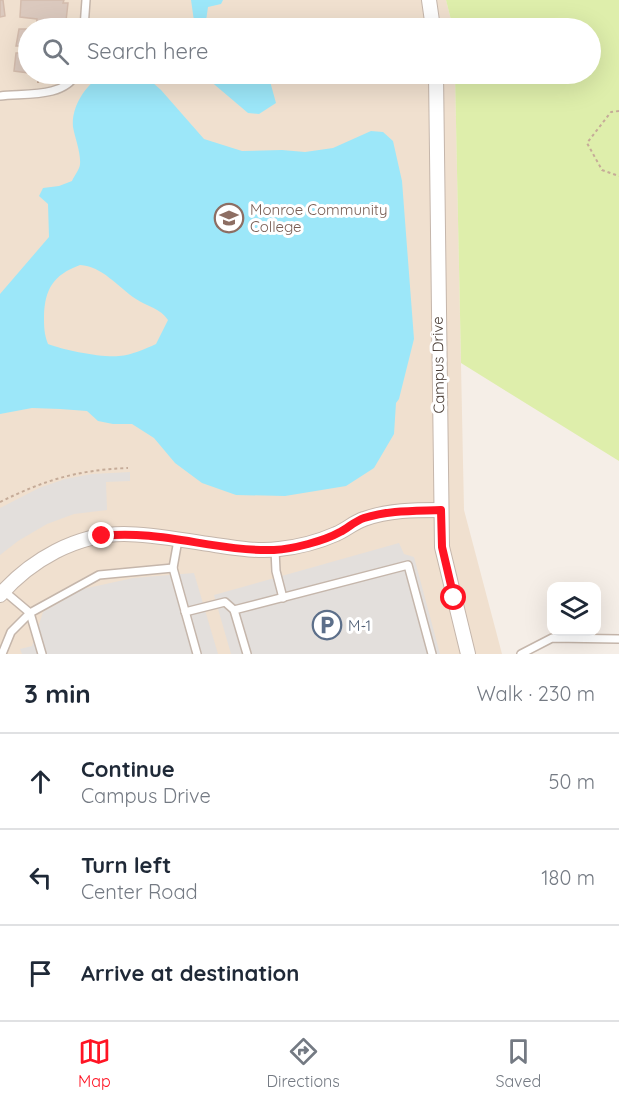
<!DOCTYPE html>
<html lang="en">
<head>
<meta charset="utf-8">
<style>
	body { margin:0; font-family:Quicksand,sans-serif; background:#f2f2f3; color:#1f2937 }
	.controls { position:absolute; right:18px; bottom:18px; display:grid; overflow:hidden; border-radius:12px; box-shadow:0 6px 24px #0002 }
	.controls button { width:54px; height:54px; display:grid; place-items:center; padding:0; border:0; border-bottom:2px solid #e0e1e3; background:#fff; color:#1f2937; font:30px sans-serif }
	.stop { position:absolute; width:18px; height:18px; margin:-14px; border:4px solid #ff1424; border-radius:50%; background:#fff }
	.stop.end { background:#ff1424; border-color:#fff; box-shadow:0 2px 6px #0008 }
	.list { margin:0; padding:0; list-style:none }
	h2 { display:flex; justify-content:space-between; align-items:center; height:78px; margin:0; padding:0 24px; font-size:26px }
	h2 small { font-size:20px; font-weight:400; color:#747a83 }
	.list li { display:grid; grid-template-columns:39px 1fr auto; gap:18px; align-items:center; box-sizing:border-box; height:96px; padding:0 24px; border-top:2px solid #e0e1e3 }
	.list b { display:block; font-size:22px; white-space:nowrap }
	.list p { margin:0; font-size:20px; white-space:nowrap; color:#747a83 }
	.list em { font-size:20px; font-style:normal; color:#747a83 }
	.icon { flex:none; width:33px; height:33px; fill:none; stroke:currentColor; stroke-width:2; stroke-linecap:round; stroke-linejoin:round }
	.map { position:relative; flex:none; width:619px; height:654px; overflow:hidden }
	.search { position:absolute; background:#fff; box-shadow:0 6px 24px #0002; left:18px; right:18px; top:18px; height:66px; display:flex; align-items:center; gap:15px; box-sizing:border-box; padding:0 21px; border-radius:33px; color:#747a83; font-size:22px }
	.sheet { height:366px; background:#fff }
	nav { display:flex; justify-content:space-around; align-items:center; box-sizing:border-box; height:84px; border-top:2px solid #e0e1e3; background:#fff; font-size:16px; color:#747a83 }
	nav a { display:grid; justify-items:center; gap:3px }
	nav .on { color:#ff1424 }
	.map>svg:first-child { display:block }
	.education { fill:#f0e0cf }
	.green { fill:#deeeab }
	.parking { fill:#e3dfdc }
	.water { fill:#9ce7f9; fill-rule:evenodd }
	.building { fill:#dbc9be; stroke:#d4bcad; stroke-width:1.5 }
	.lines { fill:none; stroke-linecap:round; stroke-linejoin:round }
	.service-casing { stroke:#c5b6ab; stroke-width:10 }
	.minor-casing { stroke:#c5b6ab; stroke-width:16 }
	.path { stroke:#c5ab98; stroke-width:2; stroke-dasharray:3 3; stroke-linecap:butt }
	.service { stroke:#fff; stroke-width:7 }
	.minor { stroke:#fff; stroke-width:14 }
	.route { stroke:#ff1424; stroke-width:8 }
	.labels { text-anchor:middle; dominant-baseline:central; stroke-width:6; stroke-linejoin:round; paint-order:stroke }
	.education-label { font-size:15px; fill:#785e54; stroke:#fff; text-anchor:start }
	.street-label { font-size:15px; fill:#493d35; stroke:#fff }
	.service-label { font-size:15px; fill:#4e5e75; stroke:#fff; text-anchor:start }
</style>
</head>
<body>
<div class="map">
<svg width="619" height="654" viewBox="0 0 619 654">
	<rect width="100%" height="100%" fill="#f5eee7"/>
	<path class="education" d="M 0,0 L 446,0 L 453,28 L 28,28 L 28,74 L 455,74 L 464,510 L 502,654 L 0,654 Z"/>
	<path class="green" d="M 446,0 L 619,0 L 619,461 L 461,363 L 455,74 L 590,74 L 590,28 L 453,28 Z"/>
	<g class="parking">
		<path d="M 130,472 L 130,481 L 106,482 L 107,510 L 74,514 L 47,524 L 18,541 L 0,555 L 0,508 L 39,488 L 65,479 L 92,474 Z"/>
		<path d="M 399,543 L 404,554 L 414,557 L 440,654 L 231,654 L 214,595 Z"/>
		<path d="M 194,573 L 218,654 L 22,654 L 20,649 L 32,646 L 43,612 L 83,589 L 133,578 Z"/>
	</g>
	<g class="water">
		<path d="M 191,0 L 223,0 L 221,4 L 208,7 L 205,28 L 195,28 Z"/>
		<path d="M 105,74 L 143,74 L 161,90 L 204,139 L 242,151 L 282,150 L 305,152 L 333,148 L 371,131 L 383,132 L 393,141 L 402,181 L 414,339 L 399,399 L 396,403 L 394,434 L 374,468 L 346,486 L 285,496 L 236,495 L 202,483 L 175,463 L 154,438 L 132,424 L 113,424 L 98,421 L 87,411 L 60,409 L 32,408 L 0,414 L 0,294 L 49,237 L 48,204 L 39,196 L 43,188 L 59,186 L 72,181 C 74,176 80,169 80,164 C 81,153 75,138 73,127 C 71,106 87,82 105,74 ZM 80,265 C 102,266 118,287 136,299 C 148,307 160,308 168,320 L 156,344 C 145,349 132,355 119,356 C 103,358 63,350 48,344 C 44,334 44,326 44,316 C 45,289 53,275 80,265 Z"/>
		<path d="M 202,74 L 268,74 L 276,103 L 259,114 L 248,113 Z"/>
	</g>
	<g class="building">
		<path d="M 0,0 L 3,0 L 5,16 L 0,17 Z"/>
		<path d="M 21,0 L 64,0 L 63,3 L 68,3 L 66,21 L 46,19 L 46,28 L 36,28 L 37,19 L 20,17 Z"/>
		<path d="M 19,29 L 28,29 L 28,73 L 14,71 L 16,53 L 21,53 L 22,46 L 16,46 Z"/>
	</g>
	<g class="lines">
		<g class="service-casing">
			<g id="service">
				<path d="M 84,28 L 86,0"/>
				<path d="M 0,96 C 24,93 64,98 76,74"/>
				<path d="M 178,540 L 173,568 L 197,654"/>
				<path d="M 275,550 L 276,571 L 283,598"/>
				<path d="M 234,610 L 408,565 L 432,654"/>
				<path d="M 185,612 L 225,602 L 234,610 L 247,654"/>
				<path d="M 2,654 L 11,632 L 30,613 L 4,591"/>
				<path d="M 42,654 L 30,613 L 99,575 L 173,568"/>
				<path d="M 521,654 L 552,638 L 619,639"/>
			</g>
		</g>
		<g class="minor-casing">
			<g id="minor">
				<path d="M 429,0 L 433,28"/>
				<path d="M 436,74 L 442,547 L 468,654"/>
				<path d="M 0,595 C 31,560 76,534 124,534 C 154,534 185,541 215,545 C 235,548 259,552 279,549 C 298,547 318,542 336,534 C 346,530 354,522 364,519 C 389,510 414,510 441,510"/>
			</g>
		</g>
		<g class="path">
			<path d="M 38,83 L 39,74"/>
			<path d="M 619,111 L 611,112 L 587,143 L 602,170 L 619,176"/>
			<path d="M 0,502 C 45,480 77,470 128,468"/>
		</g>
		<use href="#service" class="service"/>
		<use href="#minor" class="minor"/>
	</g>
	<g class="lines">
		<path class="route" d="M 102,536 C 159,529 217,552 274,550 C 293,549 324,541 340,532 C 348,528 355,521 364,518 C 389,510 414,511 441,510 L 442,547 L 454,598"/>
	</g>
	<defs>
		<g id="university-ring" transform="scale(1.5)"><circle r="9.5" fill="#fff" stroke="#8d6e63" stroke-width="1.5"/><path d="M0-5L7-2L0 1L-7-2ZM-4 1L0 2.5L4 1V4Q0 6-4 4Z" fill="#8d6e63"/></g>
		<g id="parking-ring" transform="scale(1.5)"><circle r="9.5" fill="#fff" stroke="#5c6f8a" stroke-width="1.5"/><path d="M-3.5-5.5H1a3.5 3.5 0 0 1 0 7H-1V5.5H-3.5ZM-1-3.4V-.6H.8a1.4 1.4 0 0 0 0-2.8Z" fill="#5c6f8a"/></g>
	</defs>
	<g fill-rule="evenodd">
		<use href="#university-ring" x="229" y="218"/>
		<use href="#parking-ring" x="327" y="625"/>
	</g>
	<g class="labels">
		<g class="education-label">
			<text x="250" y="209">Monroe Community<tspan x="250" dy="17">College</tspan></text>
		</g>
		<g class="street-label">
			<text transform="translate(438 365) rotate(-91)">Campus Drive</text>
		</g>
		<g class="service-label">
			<text x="348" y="625">M-1</text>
		</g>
	</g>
</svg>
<div class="controls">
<button><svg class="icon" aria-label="layers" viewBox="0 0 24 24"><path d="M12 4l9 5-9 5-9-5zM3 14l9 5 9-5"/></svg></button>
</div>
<div class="stop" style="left:454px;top:598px"></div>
<div class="stop end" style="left:102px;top:536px"></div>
<div class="search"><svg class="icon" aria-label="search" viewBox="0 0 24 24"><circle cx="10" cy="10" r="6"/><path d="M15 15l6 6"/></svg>Search here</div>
</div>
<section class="sheet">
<h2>3 min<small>Walk · 230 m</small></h2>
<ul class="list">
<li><svg class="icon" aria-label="ahead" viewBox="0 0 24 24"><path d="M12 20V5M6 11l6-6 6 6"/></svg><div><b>Continue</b><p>Campus Drive</p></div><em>50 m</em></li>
<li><svg class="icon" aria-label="left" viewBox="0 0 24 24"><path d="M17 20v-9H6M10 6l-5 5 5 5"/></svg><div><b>Turn left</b><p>Center Road</p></div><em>180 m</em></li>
<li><svg class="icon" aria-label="arrive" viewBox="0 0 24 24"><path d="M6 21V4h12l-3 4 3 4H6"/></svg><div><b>Arrive at destination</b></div></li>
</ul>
</section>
<nav>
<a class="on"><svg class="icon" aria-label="map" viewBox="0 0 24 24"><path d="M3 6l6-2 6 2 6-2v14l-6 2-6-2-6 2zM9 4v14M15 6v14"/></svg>Map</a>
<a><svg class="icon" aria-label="directions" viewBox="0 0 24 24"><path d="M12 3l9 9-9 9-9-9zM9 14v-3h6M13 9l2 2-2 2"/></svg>Directions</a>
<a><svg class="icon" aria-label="saved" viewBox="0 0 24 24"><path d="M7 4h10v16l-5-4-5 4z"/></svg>Saved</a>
</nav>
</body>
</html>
